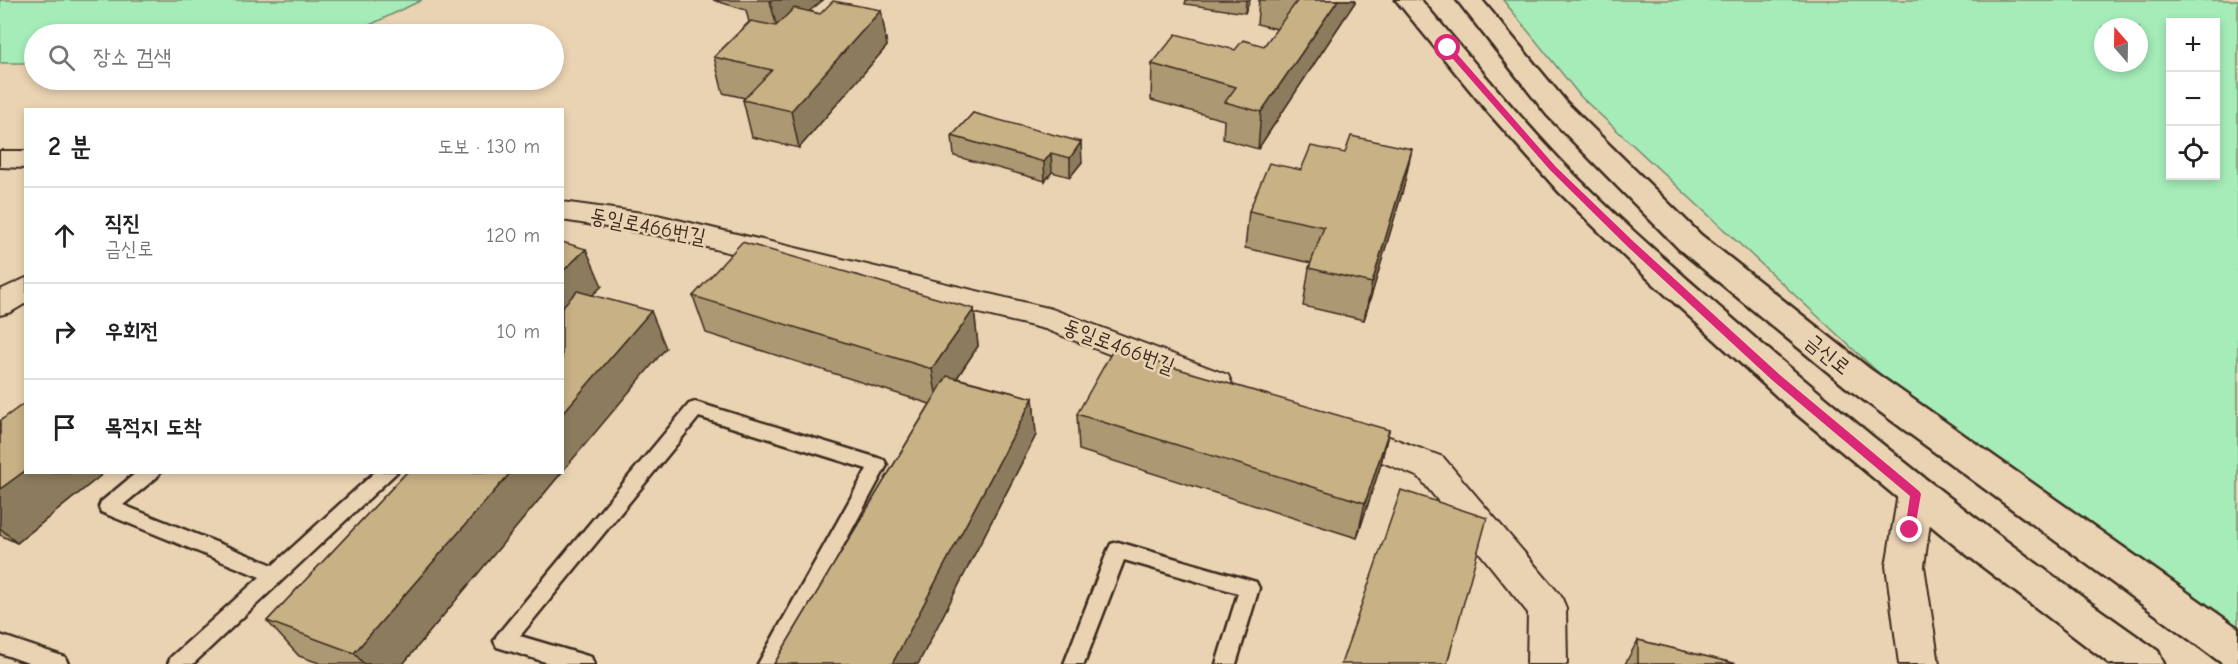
<!DOCTYPE html>
<html lang="ko">
<head>
<meta charset="utf-8">
<style>
	body { margin:0; font-family:"Comic Neue","Poor Story",sans-serif; background:#f6f6f6; color:#202124 }
	.controls { position:absolute; right:18px; top:18px; display:grid; overflow:hidden; border-radius:0px; box-shadow:0 3px 9px #0003 }
	.controls button { width:54px; height:54px; display:grid; place-items:center; padding:0; border:0; border-bottom:2px solid #e0e0e0; background:#fff; color:#202124; font:30px sans-serif }
	.compass { position:absolute; left:2094px; top:18px; width:54px; height:54px; border-radius:50%; background:#fff; box-shadow:0 3px 9px #0003; rotate:340deg }
	.stop { position:absolute; width:18px; height:18px; margin:-14px; border:4px solid #db2777; border-radius:50%; background:#fff }
	.stop.end { background:#db2777; border-color:#fff; box-shadow:0 2px 6px #0008 }
	.list { margin:0; padding:0; list-style:none }
	h2 { display:flex; justify-content:space-between; align-items:center; height:78px; margin:0; padding:0 24px; font-size:26px }
	h2 small { font-size:20px; font-weight:400; color:#757577 }
	.list li { display:grid; grid-template-columns:39px 1fr auto; gap:18px; align-items:center; box-sizing:border-box; height:96px; padding:0 24px; border-top:2px solid #e0e0e0 }
	.list b { display:block; font-size:22px; white-space:nowrap }
	.list p { margin:0; font-size:20px; white-space:nowrap; color:#757577 }
	.list em { font-size:20px; font-style:normal; color:#757577 }
	.icon { flex:none; width:33px; height:33px; fill:none; stroke:currentColor; stroke-width:2; stroke-linecap:round; stroke-linejoin:round }
	.map { position:relative; flex:none; width:2238px; height:664px; overflow:hidden }
	.search { position:absolute; background:#fff; box-shadow:0 3px 9px #0003; left:24px; top:24px; width:540px; height:66px; display:flex; align-items:center; gap:15px; box-sizing:border-box; padding:0 21px; border-radius:33px; color:#757577; font-size:22px }
	.panel { position:absolute; background:#fff; box-shadow:0 3px 9px #0003; left:24px; top:108px; width:540px; height:366px; border-radius:0px }
	.map>svg:first-child { display:block }
	.green { fill:#a5ecb9; stroke:#708b6c; stroke-width:1.5; fill-rule:evenodd }
	.lines { fill:none; stroke-linecap:round; stroke-linejoin:round }
	.service-casing { stroke:#3b2a1e; stroke-width:5 }
	.minor-casing { stroke:#3b2a1e; stroke-width:4 }
	.tertiary-casing { stroke:#3b2a1e; stroke-width:5 }
	.service { fill:#ead3b3; fill-rule:evenodd }
	.minor { fill:#ead3b3; fill-rule:evenodd }
	.tertiary { fill:#ead3b3; fill-rule:evenodd }
	.wall { fill:#ac9872; stroke:#3b2a1e; stroke-width:1.5 }
	.shaded-wall { fill:#8c7c5d; stroke:#3b2a1e; stroke-width:1.5 }
	.building { fill:#c8b185; stroke:#3b2a1e; stroke-width:1.5 }
	.route { fill:#db2777 }
	.labels { text-anchor:middle; dominant-baseline:central; stroke-width:5; stroke-linejoin:round; paint-order:stroke }
	.street-label { font-size:21px; fill:#3b2a1e; stroke:#ead3b3 }
</style>
</head>
<body>
<div class="map">
<svg width="2238" height="664" viewBox="0 0 2238 664">
	<rect width="100%" height="100%" fill="#ead3b3"/>
	<filter id="ink" filterUnits="userSpaceOnUse"><feTurbulence type="fractalNoise" baseFrequency=".0167" numOctaves="2"/><feDisplacementMap in="SourceGraphic" scale="12" xChannelSelector="R" yChannelSelector="G"/><feConvolveMatrix kernelMatrix="1 2 1 2 8 2 1 2 1" color-interpolation-filters="sRGB"/></filter>
	<g filter="url(#ink)">
		<g class="green">
			<path d="M 0,0 L 422,0 L 351,34 L 34,34 L 34,63 L 0,63 Z"/>
			<path d="M 1503,0 L 2238,0 L 2238,643 L 1895,388 L 1581,97 ZM 2170,22 L 2216,22 L 2216,176 L 2170,176 ZM 2103,27 L 2139,27 L 2139,63 L 2103,63 Z"/>
		</g>
		<g class="lines">
			<g class="service-casing">
				<g id="service">
					<path d="M 695,402 L 878,458 L 884,460 L 887,465 L 779,664 L 758,664 L 867,469 L 699,417 L 520,636 L 584,655 L 591,657 L 594,664 L 552,664 L 497,647 L 494,641 L 497,635 L 689,404 Z"/>
					<path d="M 137,472 L 160,472 L 157,477 L 123,505 L 273,565 L 375,472 L 397,472 L 193,664 L 168,664 L 171,657 L 260,577 L 101,512 L 99,507 L 101,502 Z"/>
					<path d="M 1118,542 L 1256,582 L 1259,588 L 1236,664 L 1216,664 L 1238,593 L 1124,560 L 1084,664 L 1064,664 L 1108,550 L 1111,544 Z"/>
					<path d="M 0,635 L 65,657 L 68,664 L 31,664 L 0,653 Z"/>
				</g>
			</g>
			<g class="minor-casing">
				<g id="minor">
					<path d="M 0,151 L 26,151 L 26,168 L 0,167 Z"/>
					<path d="M 562,202 L 657,215 L 1052,309 L 1228,375 L 1232,384 L 1228,393 L 1216,396 L 1045,329 L 657,235 L 562,220 Z"/>
					<path d="M 26,278 L 26,303 L 11,312 L 0,315 L 0,290 Z"/>
					<path d="M 1344,420 L 1443,457 L 1561,596 L 1566,608 L 1567,664 L 1527,664 L 1528,613 L 1419,477 L 1332,442 L 1327,433 L 1332,424 Z"/>
					<path d="M 1916,480 L 1929,484 L 1934,494 L 1924,566 L 1939,664 L 1899,664 L 1886,566 L 1898,494 L 1903,484 Z"/>
				</g>
			</g>
			<g class="tertiary-casing">
				<g id="tertiary">
					<path d="M 1396,0 L 1421,0 C 1467,54 1512,109 1561,161 C 1612,214 1669,263 1725,312 C 1863,433 2007,546 2158,651 L 2164,664 L 2110,664 L 1958,548 L 1794,412 L 1632,264 L 1559,192 L 1487,111 Z"/>
					<path d="M 1457,0 L 1482,0 L 1567,103 L 1701,235 L 1870,369 L 2238,628 L 2238,664 L 2223,664 L 1846,387 L 1679,249 L 1547,115 Z"/>
				</g>
			</g>
			<use href="#service" class="service"/>
			<use href="#minor" class="minor"/>
			<use href="#tertiary" class="tertiary"/>
		</g>
		<g class="wall">
			<path d="M 713,0 L 823,0 L 809,11 L 820,14 L 881,10 L 887,46 L 799,148 L 752,137 L 743,100 L 745,98 L 723,93 L 714,57 L 749,22 L 746,10 Z"/>
			<path d="M 1186,0 L 1250,0 L 1245,13 L 1185,4 Z"/>
			<path d="M 1259,0 L 1355,0 L 1355,2 L 1258,149 L 1223,139 L 1224,120 L 1151,100 L 1152,64 L 1264,46 L 1277,29 L 1257,24 Z"/>
			<path d="M 973,113 L 1082,162 L 1070,177 L 1052,172 L 1045,181 L 954,156 L 952,136 Z"/>
			<path d="M 1301,170 L 1404,186 L 1364,320 L 1303,306 L 1309,268 L 1311,263 L 1245,248 L 1249,211 Z"/>
			<path d="M 693,296 L 974,309 L 978,346 L 957,378 L 1033,398 L 1036,435 L 918,664 L 774,664 L 930,404 L 706,333 Z"/>
			<path d="M 1077,414 L 1389,430 L 1380,467 L 1357,538 L 1079,450 Z"/>
			<path d="M 0,421 L 26,472 L 105,472 L 17,543 L 0,535 Z"/>
			<path d="M 407,472 L 562,472 L 403,664 L 322,664 L 299,656 L 267,621 Z"/>
			<path d="M 1638,640 L 1737,664 L 1625,664 Z"/>
		</g>
		<g class="shaded-wall">
			<path d="M 771,0 L 823,0 L 779,36 L 770,1 Z"/>
			<path d="M 1246,0 L 1250,0 L 1245,13 Z"/>
			<path d="M 1338,0 L 1355,0 L 1355,2 L 1258,149 L 1261,112 Z"/>
			<path d="M 881,10 L 887,46 L 799,148 L 791,111 Z"/>
			<path d="M 1081,142 L 1082,162 L 1070,177 L 1070,158 Z"/>
			<path d="M 1412,149 L 1404,186 L 1364,320 L 1372,283 Z"/>
			<path d="M 1051,153 L 1052,172 L 1045,181 L 1044,162 Z"/>
			<path d="M 586,249 L 602,286 L 562,325 L 562,272 Z"/>
			<path d="M 974,309 L 978,346 L 938,406 L 932,369 Z"/>
			<path d="M 651,311 L 666,348 L 562,472 L 562,414 Z"/>
			<path d="M 1033,398 L 1036,435 L 918,664 L 892,664 Z"/>
			<path d="M 1389,430 L 1380,467 L 1357,538 L 1365,503 Z"/>
			<path d="M 26,470 L 26,472 L 105,472 L 17,543 L 0,528 L 0,489 Z"/>
			<path d="M 511,472 L 562,472 L 403,664 L 364,664 L 354,653 Z"/>
		</g>
		<g class="building">
			<path d="M 1298,0 L 1338,0 L 1261,112 L 1225,102 L 1236,87 L 1152,64 L 1176,34 L 1235,50 L 1243,40 L 1264,46 Z"/>
			<path d="M 833,1 L 881,10 L 791,111 L 743,100 L 772,70 L 714,57 L 751,21 L 776,26 L 794,8 L 820,14 Z"/>
			<path d="M 973,113 L 1081,142 L 1070,158 L 1051,153 L 1044,162 L 952,136 Z"/>
			<path d="M 1351,136 L 1412,149 L 1372,283 L 1309,268 L 1324,227 L 1249,211 L 1269,163 L 1301,170 L 1311,146 L 1345,153 Z"/>
			<path d="M 562,242 L 586,249 L 562,272 Z"/>
			<path d="M 742,242 L 974,309 L 932,369 L 693,296 Z"/>
			<path d="M 577,291 L 651,311 L 562,414 L 562,307 Z"/>
			<path d="M 1113,350 L 1389,430 L 1365,503 L 1077,414 Z"/>
			<path d="M 947,376 L 1033,398 L 892,664 L 774,664 Z"/>
			<path d="M 26,402 L 26,470 L 0,489 L 0,421 Z"/>
			<path d="M 407,472 L 511,472 L 354,653 L 267,621 Z"/>
			<path d="M 1401,490 L 1487,518 L 1447,664 L 1341,664 Z"/>
			<path d="M 1638,640 L 1737,664 L 1638,664 Z"/>
		</g>
	</g>
	<path class="route" d="M 1445,47 L 1451,47 L 1556,167 L 1634,242 L 1780,375 L 1919,491 L 1921,494 L 1914,534 L 1910,535 L 1905,530 L 1910,496 L 1772,380 L 1628,247 L 1550,170 L 1445,50 Z"/>
	<g class="labels">
		<g class="street-label">
			<text transform="translate(648 226) rotate(11)">동일로466번길</text>
			<text transform="translate(1119 346) rotate(21)">동일로466번길</text>
			<text transform="translate(1828 354) rotate(39)">금신로</text>
		</g>
	</g>
</svg>
<div class="controls">
<button>+</button>
<button>−</button>
<button><svg class="icon" aria-label="locate" viewBox="0 0 24 24"><circle cx="12" cy="12" r="6"/><path d="M12 2v4M12 18v4M2 12h4M18 12h4"/></svg></button>
</div>
<svg class="compass" viewBox="-18 -18 36 36"><path d="M0-13l5 13h-10z" fill="#e53935"/><path d="M0 13l5-13h-10z" fill="#757577"/></svg>
<div class="stop" style="left:1448px;top:48px"></div>
<div class="stop end" style="left:1910px;top:530px"></div>
<div class="search"><svg class="icon" aria-label="search" viewBox="0 0 24 24"><circle cx="10" cy="10" r="6"/><path d="M15 15l6 6"/></svg>장소 검색</div>
<section class="panel">
<h2>2 분<small>도보 · 130 m</small></h2>
<ul class="list">
<li><svg class="icon" aria-label="ahead" viewBox="0 0 24 24"><path d="M12 20V5M6 11l6-6 6 6"/></svg><div><b>직진</b><p>금신로</p></div><em>120 m</em></li>
<li><svg class="icon" aria-label="right" viewBox="0 0 24 24"><path d="M7 20v-9h11M14 6l5 5-5 5"/></svg><div><b>우회전</b></div><em>10 m</em></li>
<li><svg class="icon" aria-label="arrive" viewBox="0 0 24 24"><path d="M6 21V4h12l-3 4 3 4H6"/></svg><div><b>목적지 도착</b></div></li>
</ul>
</section>
</div>
</body>
</html>
